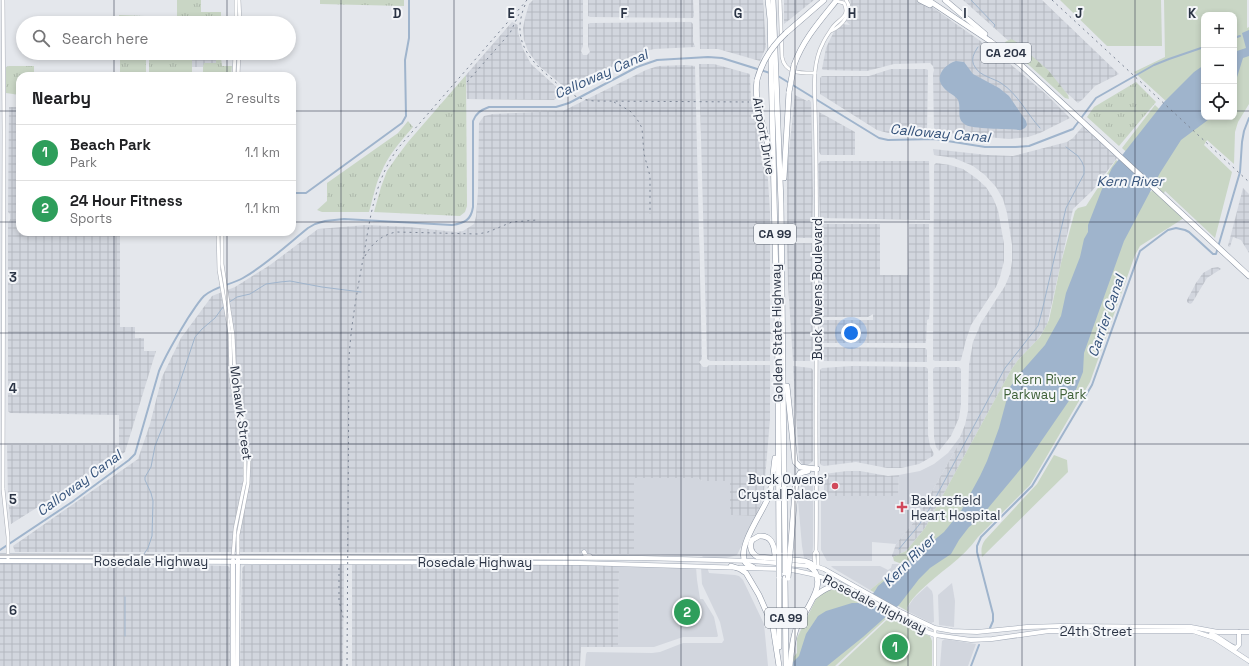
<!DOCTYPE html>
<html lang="en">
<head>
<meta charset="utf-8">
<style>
	body { margin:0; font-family:"Space Grotesk",sans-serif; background:#f6f6f6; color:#202124 }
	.controls { position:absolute; right:12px; top:12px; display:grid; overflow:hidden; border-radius:8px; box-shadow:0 2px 6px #0003 }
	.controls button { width:36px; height:36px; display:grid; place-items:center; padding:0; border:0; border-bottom:1px solid #e0e0e0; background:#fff; color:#202124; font:20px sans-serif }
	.you { position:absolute; left:851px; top:333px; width:14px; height:14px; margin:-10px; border:3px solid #fff; border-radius:50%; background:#1a73e8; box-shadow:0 0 0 6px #1a73e833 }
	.badge { display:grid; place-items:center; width:26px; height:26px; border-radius:50%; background:#d1495b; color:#fff; font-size:13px; font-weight:700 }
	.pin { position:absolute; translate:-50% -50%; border:2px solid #fff; box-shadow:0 1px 4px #0006 }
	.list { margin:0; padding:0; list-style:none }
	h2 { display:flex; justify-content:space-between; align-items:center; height:52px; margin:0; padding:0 16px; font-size:17px }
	h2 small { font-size:13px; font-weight:400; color:#757577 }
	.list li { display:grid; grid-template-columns:26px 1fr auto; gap:12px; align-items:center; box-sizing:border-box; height:56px; padding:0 16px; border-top:1px solid #e0e0e0 }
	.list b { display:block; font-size:15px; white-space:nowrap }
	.list p { margin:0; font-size:13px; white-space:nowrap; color:#757577 }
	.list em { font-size:13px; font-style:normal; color:#757577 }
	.icon { flex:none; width:22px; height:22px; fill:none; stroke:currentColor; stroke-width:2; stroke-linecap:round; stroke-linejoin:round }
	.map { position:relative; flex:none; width:1249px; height:666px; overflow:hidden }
	.search { position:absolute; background:#fff; box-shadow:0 2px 6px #0003; left:16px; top:16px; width:280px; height:44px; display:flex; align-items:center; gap:10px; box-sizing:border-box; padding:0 14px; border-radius:22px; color:#757577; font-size:15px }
	.panel { position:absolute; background:#fff; box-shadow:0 2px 6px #0003; left:16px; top:72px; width:280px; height:164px; border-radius:12px }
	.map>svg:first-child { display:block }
	.built { fill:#d2d6de }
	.industrial { fill:url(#industrial-grid) }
	.grass { fill:url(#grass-tufts) }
	.forest { fill:url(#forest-firs) }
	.park { fill:#c9d6c5; fill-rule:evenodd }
	.water { fill:#9fb4cc }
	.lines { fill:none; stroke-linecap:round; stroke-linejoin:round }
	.stream { stroke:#9fb4cc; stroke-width:1 }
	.canal { stroke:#9fb4cc; stroke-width:2 }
	.secondary-casing { stroke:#a9aeb7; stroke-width:4 }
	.primary-casing { stroke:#a3abb8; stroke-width:5 }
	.highway-casing { stroke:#8b94a3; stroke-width:6 }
	.secondary { stroke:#fff; stroke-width:3 }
	.primary { stroke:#fff; stroke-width:4 }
	.highway { stroke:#fff; stroke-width:5 }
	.rail { stroke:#7d8696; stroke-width:1; stroke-dasharray:2 4; stroke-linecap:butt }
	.highway-bridge-casing { stroke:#8b94a3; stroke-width:6; stroke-linecap:butt }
	.highway-bridge { stroke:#fff; stroke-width:5 }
	.grid { fill:none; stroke:#2b3445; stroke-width:1; stroke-opacity:0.55 }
	.poi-dot { fill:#d1495b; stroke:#f4f6f9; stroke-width:1.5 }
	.labels { text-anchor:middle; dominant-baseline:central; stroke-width:4; stroke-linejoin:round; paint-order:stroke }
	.shield { fill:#f4f6f9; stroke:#676e7b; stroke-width:1 }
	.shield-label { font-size:12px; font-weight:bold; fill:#2b3445 }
	.street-label { font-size:13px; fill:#2b3445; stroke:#f4f6f9 }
	.park-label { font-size:13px; fill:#3f6138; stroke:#f4f6f9 }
	.poi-label { font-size:13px; fill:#2b3445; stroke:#f4f6f9; text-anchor:end }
	.water-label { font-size:14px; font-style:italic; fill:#34527a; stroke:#f4f6f9 }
	.grid-label { font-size:13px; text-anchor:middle; font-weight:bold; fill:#2b3445; stroke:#f4f6f9; stroke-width:4; stroke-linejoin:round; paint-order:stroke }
</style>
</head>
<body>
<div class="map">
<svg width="1249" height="666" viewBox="0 0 1249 666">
	<defs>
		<pattern id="industrial-grid" width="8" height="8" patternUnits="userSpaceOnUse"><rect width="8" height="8" fill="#d2d6de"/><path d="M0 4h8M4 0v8" fill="none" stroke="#b4b8c0"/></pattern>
		<pattern id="grass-tufts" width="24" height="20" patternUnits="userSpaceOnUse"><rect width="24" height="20" fill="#c9d6c5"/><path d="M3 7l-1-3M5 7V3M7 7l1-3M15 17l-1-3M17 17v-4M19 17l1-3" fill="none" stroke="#adb8ab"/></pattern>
		<pattern id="forest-firs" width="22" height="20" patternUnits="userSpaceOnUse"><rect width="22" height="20" fill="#c9d6c5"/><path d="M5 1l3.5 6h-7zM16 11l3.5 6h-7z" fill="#adb8ab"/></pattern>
	</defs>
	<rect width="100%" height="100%" fill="#e4e7ec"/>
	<g class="built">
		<path d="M 960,437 L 962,438 L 917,518 L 896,544 L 872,542 L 872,561 L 827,561 L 821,550 L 821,496 L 898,496 L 899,475 L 920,471 L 934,464 L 948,453 Z"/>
		<path d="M 809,475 L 813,478 L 813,546 L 812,559 L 804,558 L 802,546 L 798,500 L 799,499 L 802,479 L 805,476 Z"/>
		<path d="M 634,478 L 698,478 L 702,481 L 731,481 L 730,515 L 756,516 L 737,555 L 726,558 L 704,558 L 702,556 L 634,554 Z"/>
		<path d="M 892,564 L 902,564 L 870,590 L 833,568 L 831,566 L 880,566 L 888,570 L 891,568 Z"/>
		<path d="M 619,565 L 696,567 L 697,580 L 700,599 L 703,599 L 714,617 L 718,636 L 717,637 L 683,637 L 654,647 L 618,647 Z"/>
		<path d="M 701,567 L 707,567 L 709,573 L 735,575 L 739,576 L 743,580 L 764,624 L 768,666 L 585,666 L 586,654 L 587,652 L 652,653 L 660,652 L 683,643 L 722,643 L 724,640 L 720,622 L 702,584 Z"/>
		<path d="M 952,583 L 955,601 L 954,627 L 939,625 L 938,595 Z"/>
		<path d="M 927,586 L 932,591 L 933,595 L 934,622 L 931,623 L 909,612 L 907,608 L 914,598 Z"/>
		<path d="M 945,639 L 976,644 L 968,666 L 940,666 L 942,641 Z"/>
	</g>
	<g class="industrial">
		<path d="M 533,0 L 583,0 L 583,46 L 581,51 L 583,55 L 587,55 L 590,52 L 588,46 L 588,24 L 590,23 L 691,22 L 693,24 L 693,41 L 695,47 L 654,49 L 638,53 L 568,90 L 539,66 L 528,51 L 524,40 L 523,28 L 525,18 L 529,4 Z"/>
		<path d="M 588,0 L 693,0 L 694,16 L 693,18 L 590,17 L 588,16 Z"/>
		<path d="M 699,0 L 763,0 L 766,47 L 760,61 L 718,49 L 700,49 Z"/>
		<path d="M 784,0 L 814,0 L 784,24 Z"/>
		<path d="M 850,0 L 922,0 L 996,52 L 1046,94 L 1070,118 L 1040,133 L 1028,137 L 1009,139 L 933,132 L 934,129 L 933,74 L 934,70 L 933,66 L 930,63 L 894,64 L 867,71 L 823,70 L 822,69 L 826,48 L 837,25 L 841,26 L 842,24 L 850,25 L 846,21 L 850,16 L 852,11 Z"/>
		<path d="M 963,0 L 1042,0 L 1119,74 L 1095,86 L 1083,99 L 1078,103 Z"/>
		<path d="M 512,22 L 518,25 L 518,32 L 523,49 L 531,64 L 562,92 L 554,100 L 467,99 L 466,75 Z"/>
		<path d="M 188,53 L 214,53 L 216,57 L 216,63 L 205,63 L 203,67 L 192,67 L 192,53 Z"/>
		<path d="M 699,64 L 714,64 L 750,74 L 751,103 L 765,149 L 767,164 L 770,213 L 770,361 L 710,361 L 707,359 Z"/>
		<path d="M 686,65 L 695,66 L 702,359 L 699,362 L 703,367 L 707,367 L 709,365 L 770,365 L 770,419 L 764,491 L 760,507 L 756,516 L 730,515 L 730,481 L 702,481 L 698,478 L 634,478 L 634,554 L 246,552 L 15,552 L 13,546 L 138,459 L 150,424 L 162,377 L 181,338 L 212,296 L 235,287 L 270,265 L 318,229 L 366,225 L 409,227 L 456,232 L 463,231 L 474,224 L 476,216 L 478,192 L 479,123 L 484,116 L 493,114 L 563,111 L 646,70 L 658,66 Z"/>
		<path d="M 891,69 L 926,69 L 928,70 L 927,132 L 888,133 L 877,130 L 820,94 L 820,78 L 822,76 L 869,76 Z"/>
		<path d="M 795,95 L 807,101 L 809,100 L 811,102 L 813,195 L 812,238 L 787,238 L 787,170 Z"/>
		<path d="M 9,107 L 20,107 L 20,232 L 120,232 L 120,327 L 135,327 L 135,338 L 144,338 L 144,351 L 156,351 L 125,452 L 11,524 L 8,499 L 7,445 L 119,445 L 119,415 L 10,413 L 8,411 L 8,223 L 10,220 L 10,214 L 8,212 Z"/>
		<path d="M 819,112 L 855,132 L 855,155 L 821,155 L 819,152 Z"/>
		<path d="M 1083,126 L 1117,158 L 1093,190 L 1073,209 L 1047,325 L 1038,339 L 1018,360 L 1011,370 L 925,528 L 906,551 L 893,557 L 892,556 L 896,544 L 917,518 L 962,438 L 960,437 L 965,425 L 968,411 L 969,365 L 973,342 L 981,323 L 1005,286 L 1010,274 L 1012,261 L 1012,245 L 1007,213 L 1003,199 L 996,187 L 985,175 L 973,166 L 954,158 L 934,155 L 933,149 L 987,155 L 1013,156 L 1067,142 L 1073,138 Z"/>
		<path d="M 821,161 L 929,161 L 930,220 L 820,218 L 818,164 Z"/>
		<path d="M 936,163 L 950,165 L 963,169 L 976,178 L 986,187 L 993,198 L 998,210 L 1004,244 L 1004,261 L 1000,277 L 996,287 L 971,325 L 966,340 L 961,360 L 960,361 L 935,361 L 933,360 L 934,165 Z"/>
		<path d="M 1243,188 L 1249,194 L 1249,253 L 1241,240 L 1233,237 L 1230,247 L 1228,246 Z"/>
		<path d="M 822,224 L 880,224 L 880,275 L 908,275 L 909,224 L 929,224 L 930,304 L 929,319 L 927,320 L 926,343 L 821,343 L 820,322 L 821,320 L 873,320 L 873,314 L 868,317 L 823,317 L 819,315 L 819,231 L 820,225 Z"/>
		<path d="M 787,243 L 812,243 L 813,359 L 811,361 L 793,361 L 788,284 Z"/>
		<path d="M 1218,267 L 1221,269 L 1207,278 L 1192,303 L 1190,304 L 1187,302 L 1187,300 L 1196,283 L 1203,273 L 1212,268 Z"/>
		<path d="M 822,347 L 925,348 L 927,350 L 927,362 L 822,361 L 820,360 L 820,350 Z"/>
		<path d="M 793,366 L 811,368 L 813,370 L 813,461 L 808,465 L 802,464 L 799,459 Z"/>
		<path d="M 853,366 L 926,367 L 928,369 L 928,435 L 930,446 L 934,454 L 933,456 L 919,464 L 901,468 L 887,468 L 856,462 L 824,466 L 821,465 L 820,463 L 820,370 L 822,368 Z"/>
		<path d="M 935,367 L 959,367 L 961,369 L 961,404 L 959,418 L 951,436 L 939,451 L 936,447 L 934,438 L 933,369 Z"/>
		<path d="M 847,471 L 860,471 L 888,476 L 899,475 L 898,496 L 824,496 L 824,474 Z"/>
		<path d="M 0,563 L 119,563 L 228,566 L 230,568 L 230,666 L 0,666 Z"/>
		<path d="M 344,564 L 343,666 L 240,666 L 242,568 L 245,565 Z"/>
		<path d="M 352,564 L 619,565 L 618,647 L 581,647 L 580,666 L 352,666 Z"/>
	</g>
	<g class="grass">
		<path d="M 177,0 L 201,0 L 201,12 L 221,12 L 221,23 L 177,23 Z"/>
		<path d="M 320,0 L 404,0 L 404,6 L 320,4 Z"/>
		<path d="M 119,15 L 145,16 L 145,23 L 119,23 Z"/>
		<rect x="120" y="53" width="26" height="23"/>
		<path d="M 149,53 L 192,53 L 192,76 L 178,76 L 177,74 L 174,74 L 172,76 L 149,76 Z"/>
		<path d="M 214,53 L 232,53 L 232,57 L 221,58 L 222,66 L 232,66 L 231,76 L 203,76 L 203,67 L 204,63 L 216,63 L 216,57 Z"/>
		<path d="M 9,66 L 34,66 L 34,76 L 20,76 L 20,95 L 6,93 L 6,67 Z"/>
		<path d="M 466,75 L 467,206 L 465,212 L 460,216 L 374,212 L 381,187 L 387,171 L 396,158 L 408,142 Z"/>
		<path d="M 1136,82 L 1156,102 L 1119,146 L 1087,117 L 1094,107 Z"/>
		<path d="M 408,121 L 413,127 C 401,141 388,155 381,173 C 375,185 373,199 369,212 L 322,212 L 317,210 L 327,201 L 327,183 L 398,133 Z"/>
	</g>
	<path class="forest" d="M 1011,39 L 1015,41 L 1048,70 L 1068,95 L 1069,99 L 1065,98 L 1006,44 L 1005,42 Z"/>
	<g class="park">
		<path d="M 1060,0 L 1161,0 L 1162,46 L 1107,46 Z"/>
		<path d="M 1164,0 L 1247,0 L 1247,28 L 1249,27 L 1249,104 L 1238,122 L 1235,132 L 1234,164 L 1207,140 L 1204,145 L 1232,172 L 1215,238 L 1165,191 L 1162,197 L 1184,218 L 1140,246 L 1135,255 L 1090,382 L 1030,485 L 978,537 C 963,559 939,572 920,591 C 915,596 910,601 907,608 L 909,612 L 870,590 L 902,564 L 894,561 L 893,557 L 906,551 L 925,528 L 1011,370 L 1018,360 L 1040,337 L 1046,326 L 1049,320 L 1061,263 L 1075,211 L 1078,208 L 1086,206 L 1116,160 L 1151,192 L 1157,180 L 1122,148 L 1155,105 L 1185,134 L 1168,103 L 1134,72 L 1165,57 ZM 1204,15 L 1234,15 L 1234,117 L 1204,117 Z"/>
		<path d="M 1054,455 L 1067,460 L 1068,472 L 982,557 C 981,550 981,546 985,540 L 1037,484 Z"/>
		<path d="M 841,589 L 890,615 L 835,666 L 785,666 L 797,653 L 797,638 L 817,597 L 827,590 Z"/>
		<path d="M 891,616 L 916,631 L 930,636 L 932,641 L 932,666 L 838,666 Z"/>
	</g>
	<g class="water">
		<path d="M 1249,30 L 1249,56 L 1243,58 L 1234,87 L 1234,52 L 1246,48 L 1242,33 Z"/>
		<path d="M 956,61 L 964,62 L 973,74 L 999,88 L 1009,96 L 1026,121 L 1027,125 L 1025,128 L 1021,130 C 1011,129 973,129 966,125 C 955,119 962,109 958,100 C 955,95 948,93 944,88 C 933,77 945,64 956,61 Z"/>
		<path d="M 1204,65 L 1204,117 L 1212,117 L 1181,140 L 1160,173 L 1124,241 L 1084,353 L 1083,372 L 1075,392 L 1029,459 L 979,519 L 969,527 L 959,540 L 951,554 L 930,568 L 919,579 L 899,605 L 863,637 L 827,666 L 789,666 L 799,656 L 806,634 L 818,616 L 826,611 L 852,603 L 865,603 L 875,591 L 878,586 L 944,532 L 961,511 L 980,476 L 987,461 L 999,428 L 1010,387 L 1022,371 L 1045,345 L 1061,316 L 1066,293 L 1080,257 L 1084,239 L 1088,232 L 1088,225 L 1102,189 L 1112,168 L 1164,102 L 1194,72 Z"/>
	</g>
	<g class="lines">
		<g class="stream">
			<path d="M 971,0 L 995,25 L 994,27"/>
			<path d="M 978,47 C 974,53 970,60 975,67 C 980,76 993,78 1001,83 C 1018,94 1027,114 1040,128"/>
			<path d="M 225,305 L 237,297 L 250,294 L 266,284 L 280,282 L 290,281 L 322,287 L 361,292"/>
			<path d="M 899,549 L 919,525 L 930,508 L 1005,368 L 1038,326 L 1042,311 L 1066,208 L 1084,174 L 1084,167 L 1082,162 L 1078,156 L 1066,147"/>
			<path d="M 144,554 L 148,548 L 152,536 L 153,501 L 151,493 L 145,480 L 145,477 L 151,467 L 155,446 L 177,391 L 195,337 L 202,329 L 215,318 L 223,307"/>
			<path d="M 125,636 L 125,597"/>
		</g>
		<g class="canal">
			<path d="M 1234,38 L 1240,36"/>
			<path d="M 778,76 L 879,138 L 888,140 L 935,139 L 985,147 L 1016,147 L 1029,146 L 1073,129 L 1096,98 L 1154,65 L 1169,59 L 1204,47"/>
			<path d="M 292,193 L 306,193 L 402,123 L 406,116 L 405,60 L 409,38 L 409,0"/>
			<path d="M 0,550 L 72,502 L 129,460 L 135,454 L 159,371 C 167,352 177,336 188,318 C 193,311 198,302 204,296 C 215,286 231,285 243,278 C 266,265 287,245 308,228 L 315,224 L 325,221 L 344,219 L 452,225 C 465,223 471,220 473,207 L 473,121 C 476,113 481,110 489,107 L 556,107 L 569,103 L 637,67 L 657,60 L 708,57 L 722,58 L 770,73"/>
			<path d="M 990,628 L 993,621 L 993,614 L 977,552 L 977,546 L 981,537 L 1032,486 L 1092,385 L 1140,251 L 1168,230 L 1176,228 L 1185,230 L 1189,232 L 1213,254 L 1216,254 L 1240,172 L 1242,142 L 1244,131 L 1249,118"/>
			<path d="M 971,666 L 979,645"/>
		</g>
		<g class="secondary-casing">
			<g id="secondary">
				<path d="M 3,0 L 4,131 L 3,489 L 8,537 L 8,561"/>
				<path d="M 236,0 L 236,23"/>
				<path d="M 239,0 L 240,23"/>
				<path d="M 780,0 L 782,57 C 785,74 801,73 815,73"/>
				<path d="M 831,31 C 842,26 855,11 846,0"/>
				<path d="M 234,76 L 235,53"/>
				<path d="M 238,76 L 239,53"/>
				<path d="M 218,232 L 219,270 L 230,334 L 231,378 L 245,459 L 245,481 L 235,529 L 233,556"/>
				<path d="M 222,232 L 222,264 L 233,335 L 235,379 L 249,460 L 248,484 L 238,535 L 238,557"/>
				<path d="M 815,567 L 814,554 L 816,551"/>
				<path d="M 818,567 L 818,554 L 816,551 C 817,509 816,466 816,424 C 816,318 818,211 815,105 C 814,85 813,61 823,43 C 825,38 829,33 832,28 C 838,19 851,17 844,3 L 836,1"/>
				<path d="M 935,666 L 935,628"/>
			</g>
		</g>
		<g class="primary-casing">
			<g id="primary">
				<path d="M 584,552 L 586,556 L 590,556"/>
				<path d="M 0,556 L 642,558 L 753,561 L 818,567 L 824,569 L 897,610 L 935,628 L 952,631 L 977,632 L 1027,627 L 1060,626 L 1191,627 L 1218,632 L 1249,632"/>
				<path d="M 0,561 L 580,563 L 783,569 C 838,574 874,604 921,630 L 935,635 L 971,640 L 992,639 L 1049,631 L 1193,631 L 1214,638 L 1249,661"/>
				<path d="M 1211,634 C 1220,637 1229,646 1236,648 L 1239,645 L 1239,632"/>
				<path d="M 233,666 L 233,560"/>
				<path d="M 237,666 L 238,559"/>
			</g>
		</g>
		<g class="highway-casing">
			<g id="highway">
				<path d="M 768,0 L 770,19 L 778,368 L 779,554"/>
				<path d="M 773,0 L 781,203 L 785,554"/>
				<path d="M 920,0 L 930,5"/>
				<path d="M 928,0 L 990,41 L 1021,65 L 1249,276"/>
				<path d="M 945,0 L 985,34"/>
				<path d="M 786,33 L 824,0"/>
				<path d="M 794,65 C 803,40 819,22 836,1"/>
				<path d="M 757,80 C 753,110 768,130 770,159"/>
				<path d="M 784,178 L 789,92"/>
				<path d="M 787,386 L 795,462 L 800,467 L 817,469"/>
				<path d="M 790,554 L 796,480 L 800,473 L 808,471"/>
				<path d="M 775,555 C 774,544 771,535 759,536 L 752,540 C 749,547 751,553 758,557 L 805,561 L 810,563 L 815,567"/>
				<path d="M 731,566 L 740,569 L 746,573 L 759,595 L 773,627 L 779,666"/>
				<path d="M 753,567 C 750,566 747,565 745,562 C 737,547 762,513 768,498 C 773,485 773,471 775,458"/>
				<path d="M 779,577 L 779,647"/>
				<path d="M 785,578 L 786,666"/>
				<path d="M 814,597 C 829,585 833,584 852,590"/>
				<path d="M 790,666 C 791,654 792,641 796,629 C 803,612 832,581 809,566"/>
			</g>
		</g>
		<use href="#secondary" class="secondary"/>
		<use href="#primary" class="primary"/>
		<use href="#highway" class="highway"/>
		<g class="rail">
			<path d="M 1052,0 L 1249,182"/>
			<path d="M 525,5 C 511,39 528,59 552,79 C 565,91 577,100 595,101 L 749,102"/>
			<path d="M 467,82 L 510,33 L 519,14"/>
			<path d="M 614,102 L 630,111 L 637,119 L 642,128 L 644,154 L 650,176 L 650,214"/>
			<path d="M 365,256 C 372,243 382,235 396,232 L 478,234 L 488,232 L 512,222 L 537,220"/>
			<path d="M 339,568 L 339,601 L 344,621"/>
			<path d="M 347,666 L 349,358 C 351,325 357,292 363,259 C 370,220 374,180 399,147 L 527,0"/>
		</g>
		<g class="highway-bridge-casing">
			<g id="highway-bridge">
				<path d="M 757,80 C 762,61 772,46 786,33"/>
				<path d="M 789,92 L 794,65"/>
				<path d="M 779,554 L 779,577"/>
				<path d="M 785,554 L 785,573"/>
				<path d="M 788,578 L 790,554"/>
			</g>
		</g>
		<use href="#highway-bridge" class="highway-bridge"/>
	</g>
	<path class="grid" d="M 114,0 L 114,23M 227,0 L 227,23M 341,0 L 341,666M 454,0 L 454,666M 568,0 L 568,666M 681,0 L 681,666M 795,0 L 795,666M 908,0 L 908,666M 1022,0 L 1022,666M 1135,0 L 1135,666M 114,53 L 114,76M 227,53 L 227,76M 0,111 L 20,111M 292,111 L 1204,111M 1234,111 L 1249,111M 0,222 L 20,222M 292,222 L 1249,222M 114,232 L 114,666M 227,232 L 227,666M 0,333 L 1249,333M 0,444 L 1249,444M 0,555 L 1249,555"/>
	<g class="poi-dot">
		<circle cx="835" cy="486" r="4"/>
		<path d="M900 501h4v4h4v4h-4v4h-4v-4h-4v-4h4z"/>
	</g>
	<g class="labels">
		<g class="shield">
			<rect x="981" y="43" width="50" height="20" rx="3"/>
			<rect x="754" y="224" width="42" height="20" rx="3"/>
			<rect x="765" y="608" width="42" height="20" rx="3"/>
		</g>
		<g class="shield-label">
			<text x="1006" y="53">CA 204</text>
			<text x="775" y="234">CA 99</text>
			<text x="786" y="618">CA 99</text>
		</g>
		<g class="street-label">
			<text transform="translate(764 136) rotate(80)">Airport Drive</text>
			<text transform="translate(817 289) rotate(-90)">Buck Owens Boulevard</text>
			<text transform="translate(777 333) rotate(-91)">Golden State Highway</text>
			<text transform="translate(241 413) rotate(82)">Mohawk Street</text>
			<text x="151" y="561">Rosedale Highway</text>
			<text x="475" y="562">Rosedale Highway</text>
			<text transform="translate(875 604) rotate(27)">Rosedale Highway</text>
			<text x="1096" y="631">24th Street</text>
		</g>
		<g class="park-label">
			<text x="1045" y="379">Kern River<tspan x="1045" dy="15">Parkway Park</tspan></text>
		</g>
		<g class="poi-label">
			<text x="827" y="479">Buck Owens'<tspan x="827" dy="15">Crystal Palace</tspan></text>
			<text x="911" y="500" text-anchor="start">Bakersfield<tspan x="911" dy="15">Heart Hospital</tspan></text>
		</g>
		<g class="water-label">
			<text transform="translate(601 74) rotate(-24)">Calloway Canal</text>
			<text transform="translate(940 133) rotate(5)">Calloway Canal</text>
			<text x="1130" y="181">Kern River</text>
			<text transform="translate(1106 316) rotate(-71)">Carrier Canal</text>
			<text transform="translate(79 483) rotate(-36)">Calloway Canal</text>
			<text transform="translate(909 560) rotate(-45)">Kern River</text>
		</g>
	</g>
	<g class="grid-label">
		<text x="397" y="18">D</text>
		<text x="511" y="18">E</text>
		<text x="624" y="18">F</text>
		<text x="738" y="18">G</text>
		<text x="852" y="18">H</text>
		<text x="965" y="18">I</text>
		<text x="1079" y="18">J</text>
		<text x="1192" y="18">K</text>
		<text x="13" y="282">3</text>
		<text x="13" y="393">4</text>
		<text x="13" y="504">5</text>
		<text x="13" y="615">6</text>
	</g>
</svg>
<div class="controls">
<button>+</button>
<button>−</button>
<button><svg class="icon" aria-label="locate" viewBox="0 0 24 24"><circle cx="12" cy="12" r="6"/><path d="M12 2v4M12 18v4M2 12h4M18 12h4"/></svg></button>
</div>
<div class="you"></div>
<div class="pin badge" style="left:895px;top:647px;background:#2e9e5b">1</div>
<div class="pin badge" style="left:687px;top:612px;background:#2e9e5b">2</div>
<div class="search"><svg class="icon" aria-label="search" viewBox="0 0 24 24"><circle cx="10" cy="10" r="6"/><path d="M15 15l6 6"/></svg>Search here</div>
<section class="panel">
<h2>Nearby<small>2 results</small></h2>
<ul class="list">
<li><span class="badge" style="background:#2e9e5b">1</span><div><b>Beach Park</b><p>Park</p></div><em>1.1 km</em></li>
<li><span class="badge" style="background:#2e9e5b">2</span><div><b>24 Hour Fitness</b><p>Sports</p></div><em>1.1 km</em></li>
</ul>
</section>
</div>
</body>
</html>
